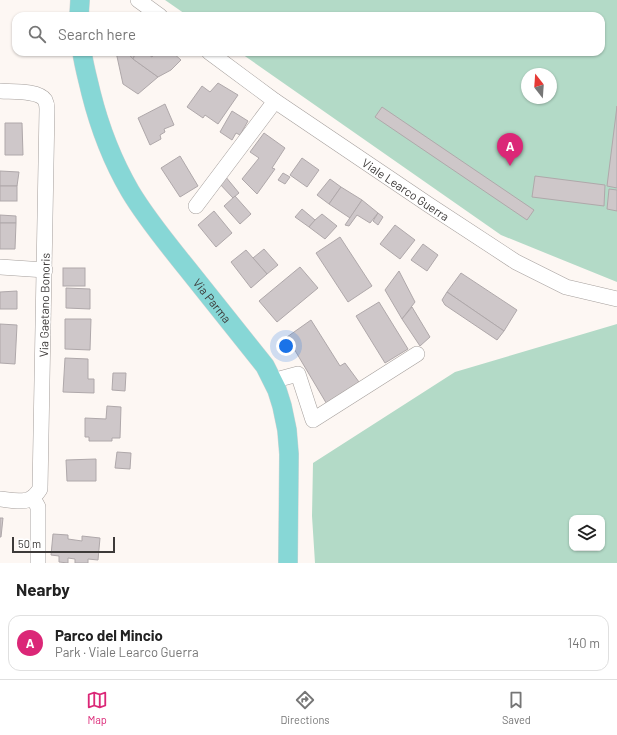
<!DOCTYPE html>
<html lang="en">
<head>
<meta charset="utf-8">
<style>
	body { margin:0; font-family:Barlow,sans-serif; background:#f2f2f2; color:#222 }
	.controls { position:absolute; right:12px; bottom:12px; display:grid; overflow:hidden; border-radius:8px; box-shadow:0 1px 3px #0004 }
	.controls button { width:36px; height:36px; display:grid; place-items:center; padding:0; border:0; border-bottom:1px solid #e0e0e0; background:#fff; color:#222; font:20px sans-serif }
	.compass { position:absolute; left:521px; top:68px; width:36px; height:36px; border-radius:50%; background:#fff; box-shadow:0 1px 3px #0004; rotate:343deg }
	.scale { position:absolute; left:12px; bottom:10px; width:103px; box-sizing:border-box; padding-left:4px; border:2px solid #3d3a39; border-top:0; font-size:11px; line-height:14px; white-space:nowrap; color:#3d3a39; -webkit-text-stroke:3px #fff; paint-order:stroke }
	.you { position:absolute; left:286px; top:346px; width:14px; height:14px; margin:-10px; border:3px solid #fff; border-radius:50%; background:#1a73e8; box-shadow:0 0 0 6px #1a73e833 }
	.badge { display:grid; place-items:center; width:26px; height:26px; border-radius:50%; background:#db2777; color:#fff; font-size:13px; font-weight:700 }
	.pin { position:absolute; translate:-50% -33px; filter:drop-shadow(0 1px 2px #0008) }
	.pin::after { content:''; position:absolute; top:21px; width:14px; height:12px; background:inherit; clip-path:polygon(0 0,100% 0,50% 100%) }
	.list { margin:0; padding:0; list-style:none }
	h2 { display:flex; justify-content:space-between; align-items:center; height:52px; margin:0; padding:0 16px; font-size:17px }
	h2 small { font-size:13px; font-weight:400; color:#767676 }
	.list li { display:grid; grid-template-columns:26px 1fr auto; gap:12px; align-items:center; box-sizing:border-box; height:56px; margin:0 8px 8px; padding:0 8px; border:1px solid #e0e0e0; border-radius:12px }
	.list b { display:block; font-size:15px; white-space:nowrap }
	.list p { margin:0; font-size:13px; white-space:nowrap; color:#767676 }
	.list em { font-size:13px; font-style:normal; color:#767676 }
	.icon { flex:none; width:22px; height:22px; fill:none; stroke:currentColor; stroke-width:2; stroke-linecap:round; stroke-linejoin:round }
	.map { position:relative; flex:none; width:617px; height:563px; overflow:hidden }
	.search { position:absolute; background:#fff; box-shadow:0 1px 3px #0004; left:12px; right:12px; top:12px; height:44px; display:flex; align-items:center; gap:10px; box-sizing:border-box; padding:0 14px; border-radius:12px; color:#767676; font-size:15px }
	.sheet { height:116px; background:#fff }
	nav { display:flex; justify-content:space-around; align-items:center; box-sizing:border-box; height:56px; border-top:1px solid #e0e0e0; background:#fff; font-size:11px; color:#767676 }
	nav a { display:grid; justify-items:center; gap:2px }
	nav .on { color:#db2777 }
	.map>svg:first-child { display:block }
	.green { fill:#b3dac7; fill-rule:evenodd }
	.building { fill:#cec7c9; stroke:#afa8aa }
	.lines { fill:none; stroke-linecap:round; stroke-linejoin:round }
	.minor-casing { stroke:#a59f9c; stroke-width:16 }
	.major-casing { stroke:#d4d4d3; stroke-width:20 }
	.minor { stroke:#fff; stroke-width:15 }
	.major { stroke:#87d7d6; stroke-width:19 }
	.labels { text-anchor:middle; dominant-baseline:central; stroke-width:3; stroke-linejoin:round; paint-order:stroke }
	.street-label { font-size:12px; fill:#3d3a39; stroke:#fff }
</style>
</head>
<body>
<div class="map">
<svg width="617" height="563" viewBox="0 0 617 563">
	<rect width="100%" height="100%" fill="#fdf7f3"/>
	<g class="green">
		<path d="M 165,0 L 617,0 L 617,282 L 501,235 L 239,52 L 601,52 L 601,16 L 188,16 ZM 527,74 L 551,74 L 551,98 L 527,98 Z"/>
		<path d="M 617,324 L 617,563 L 315,563 L 312,516 L 313,463 L 455,372 ZM 572,518 L 602,518 L 602,548 L 572,548 Z"/>
	</g>
	<g class="building">
		<path d="M 116,52 L 127,52 L 133,59 L 158,77 L 138,94 L 123,84 Z"/>
		<path d="M 127,52 L 136,52 L 133,59 Z"/>
		<path d="M 136,52 L 146,52 L 152,57 L 156,52 L 172,52 L 181,60 L 171,70 L 158,77 L 133,59 Z"/>
		<path d="M 146,52 L 156,52 L 152,57 Z"/>
		<path d="M 218,83 L 238,95 L 218,124 L 205,115 L 203,118 L 187,107 L 202,86 L 210,92 Z"/>
		<path d="M 165,104 L 174,125 L 164,129 L 165,132 L 160,135 L 161,139 L 150,145 L 138,118 Z"/>
		<path d="M 617,106 L 617,188 L 607,186 Z"/>
		<path d="M 382,107 L 534,210 L 527,220 L 375,117 Z"/>
		<path d="M 232,111 L 248,121 L 240,135 L 236,133 L 232,140 L 220,132 Z"/>
		<path d="M 5,123 L 22,123 L 23,155 L 5,155 Z"/>
		<path d="M 264,133 L 285,148 L 272,168 L 275,169 L 257,194 L 242,179 L 259,158 L 250,152 Z"/>
		<path d="M 180,156 L 198,186 L 180,197 L 161,168 Z"/>
		<path d="M 302,158 L 319,170 L 307,187 L 290,175 Z"/>
		<path d="M 0,171 L 19,172 L 17,186 L 0,186 Z"/>
		<path d="M 283,173 L 290,177 L 285,184 L 278,180 Z"/>
		<path d="M 225,176 L 239,193 L 233,198 L 218,182 Z"/>
		<path d="M 535,176 L 605,185 L 604,206 L 532,197 Z"/>
		<path d="M 330,179 L 341,187 L 329,204 L 317,195 Z"/>
		<rect x="0" y="186" width="17" height="15"/>
		<path d="M 341,187 L 362,200 L 350,218 L 329,204 Z"/>
		<path d="M 609,189 L 617,190 L 617,211 L 607,209 Z"/>
		<path d="M 235,196 L 251,214 L 240,224 L 224,206 Z"/>
		<path d="M 362,200 L 378,213 L 370,223 L 357,215 L 349,226 L 345,225 Z"/>
		<path d="M 302,209 L 315,220 L 309,227 L 295,217 Z"/>
		<path d="M 214,211 L 232,233 L 216,247 L 198,225 Z"/>
		<path d="M 378,213 L 383,217 L 378,225 L 373,221 Z"/>
		<path d="M 322,214 L 337,226 L 325,239 L 309,227 L 315,220 Z"/>
		<path d="M 0,215 L 16,216 L 16,223 L 0,223 Z"/>
		<path d="M 0,223 L 16,223 L 15,249 L 0,249 Z"/>
		<path d="M 395,225 L 415,240 L 400,259 L 380,244 Z"/>
		<path d="M 340,237 L 372,286 L 348,302 L 316,253 Z"/>
		<path d="M 423,244 L 438,255 L 427,271 L 411,260 Z"/>
		<path d="M 264,249 L 278,265 L 267,274 L 253,258 Z"/>
		<path d="M 246,250 L 267,274 L 251,288 L 231,262 Z"/>
		<path d="M 300,267 L 318,288 L 277,322 L 259,301 Z"/>
		<rect x="63" y="268" width="22" height="18"/>
		<path d="M 399,271 L 415,302 L 402,319 L 385,290 Z"/>
		<path d="M 461,273 L 517,310 L 504,331 L 447,292 Z"/>
		<path d="M 66,288 L 90,289 L 90,309 L 66,308 Z"/>
		<path d="M 17,291 L 17,309 L 0,309 L 0,292 Z"/>
		<path d="M 447,292 L 504,331 L 497,340 L 445,305 L 442,300 Z"/>
		<path d="M 379,302 L 408,349 L 385,363 L 356,316 Z"/>
		<path d="M 412,307 L 430,337 L 420,346 L 402,319 Z"/>
		<path d="M 65,319 L 91,319 L 90,350 L 65,349 Z"/>
		<path d="M 311,320 L 340,366 L 345,363 L 359,382 L 328,406 L 287,337 Z"/>
		<path d="M 0,324 L 17,325 L 15,364 L 0,363 Z"/>
		<path d="M 65,358 L 88,359 L 88,379 L 94,379 L 94,393 L 63,392 Z"/>
		<path d="M 113,373 L 126,373 L 125,391 L 112,390 Z"/>
		<path d="M 107,406 L 121,407 L 120,438 L 112,438 L 112,441 L 89,441 L 89,437 L 85,437 L 85,418 L 106,419 Z"/>
		<path d="M 117,452 L 131,453 L 130,469 L 115,468 Z"/>
		<path d="M 96,459 L 96,481 L 67,481 L 66,460 Z"/>
		<path d="M 0,518 L 3,518 L 1,537 L 0,537 Z"/>
		<path d="M 53,534 L 68,535 L 68,539 L 82,541 L 82,536 L 100,538 L 98,560 L 88,559 L 88,563 L 75,563 L 75,559 L 68,558 L 68,563 L 59,562 L 59,556 L 51,555 Z"/>
	</g>
	<g class="lines">
		<g class="minor-casing">
			<g id="minor">
				<path d="M 138,0 L 160,16"/>
				<path id="s1" d="M 209,52 L 275,101 L 429,205 L 516,262 L 566,287 L 617,299"/>
				<path d="M 0,91 C 11,92 38,90 45,100 C 46,102 47,106 47,109 L 40,489 C 38,492 36,495 33,497 C 25,504 10,500 0,499"/>
				<path d="M 196,206 L 275,101"/>
				<path d="M 0,267 L 45,270"/>
				<path d="M 272,381 L 298,374 L 313,420 L 417,354"/>
				<path d="M 33,498 L 38,507 L 38,563"/>
			</g>
		</g>
		<g class="major-casing">
			<g id="major">
				<path d="M 79,16 L 80,0"/>
				<path id="s2" d="M 82,52 C 84,66 88,80 91,93 C 100,129 112,160 130,191 C 146,218 166,242 186,267 C 212,300 239,333 265,366 L 277,390 L 282,406 L 287,430 L 289,454 L 288,563"/>
			</g>
		</g>
		<use href="#minor" class="minor"/>
		<use href="#major" class="major"/>
	</g>
	<g class="labels">
		<g class="street-label">
			<text stroke="none"><textPath href="#s1" startOffset="240">Viale Learco Guerra</textPath></text>
			<text stroke="none"><textPath href="#s2" startOffset="285">Via Parma</textPath></text>
			<text transform="translate(44 305) rotate(-89)">Via Gaetano Bonoris</text>
		</g>
	</g>
</svg>
<div class="controls">
<button><svg class="icon" aria-label="layers" viewBox="0 0 24 24"><path d="M12 4l9 5-9 5-9-5zM3 14l9 5 9-5"/></svg></button>
</div>
<svg class="compass" viewBox="-18 -18 36 36"><path d="M0-13l5 13h-10z" fill="#e53935"/><path d="M0 13l5-13h-10z" fill="#767676"/></svg>
<div class="scale">50 m</div>
<div class="you"></div>
<div class="pin badge" style="left:510px;top:166px">A</div>
<div class="search"><svg class="icon" aria-label="search" viewBox="0 0 24 24"><circle cx="10" cy="10" r="6"/><path d="M15 15l6 6"/></svg>Search here</div>
</div>
<section class="sheet">
<h2>Nearby<small></small></h2>
<ul class="list">
<li><span class="badge">A</span><div><b>Parco del Mincio</b><p>Park · Viale Learco Guerra</p></div><em>140 m</em></li>
</ul>
</section>
<nav>
<a class="on"><svg class="icon" aria-label="map" viewBox="0 0 24 24"><path d="M3 6l6-2 6 2 6-2v14l-6 2-6-2-6 2zM9 4v14M15 6v14"/></svg>Map</a>
<a><svg class="icon" aria-label="directions" viewBox="0 0 24 24"><path d="M12 3l9 9-9 9-9-9zM9 14v-3h6M13 9l2 2-2 2"/></svg>Directions</a>
<a><svg class="icon" aria-label="saved" viewBox="0 0 24 24"><path d="M7 4h10v16l-5-4-5 4z"/></svg>Saved</a>
</nav>
</body>
</html>
